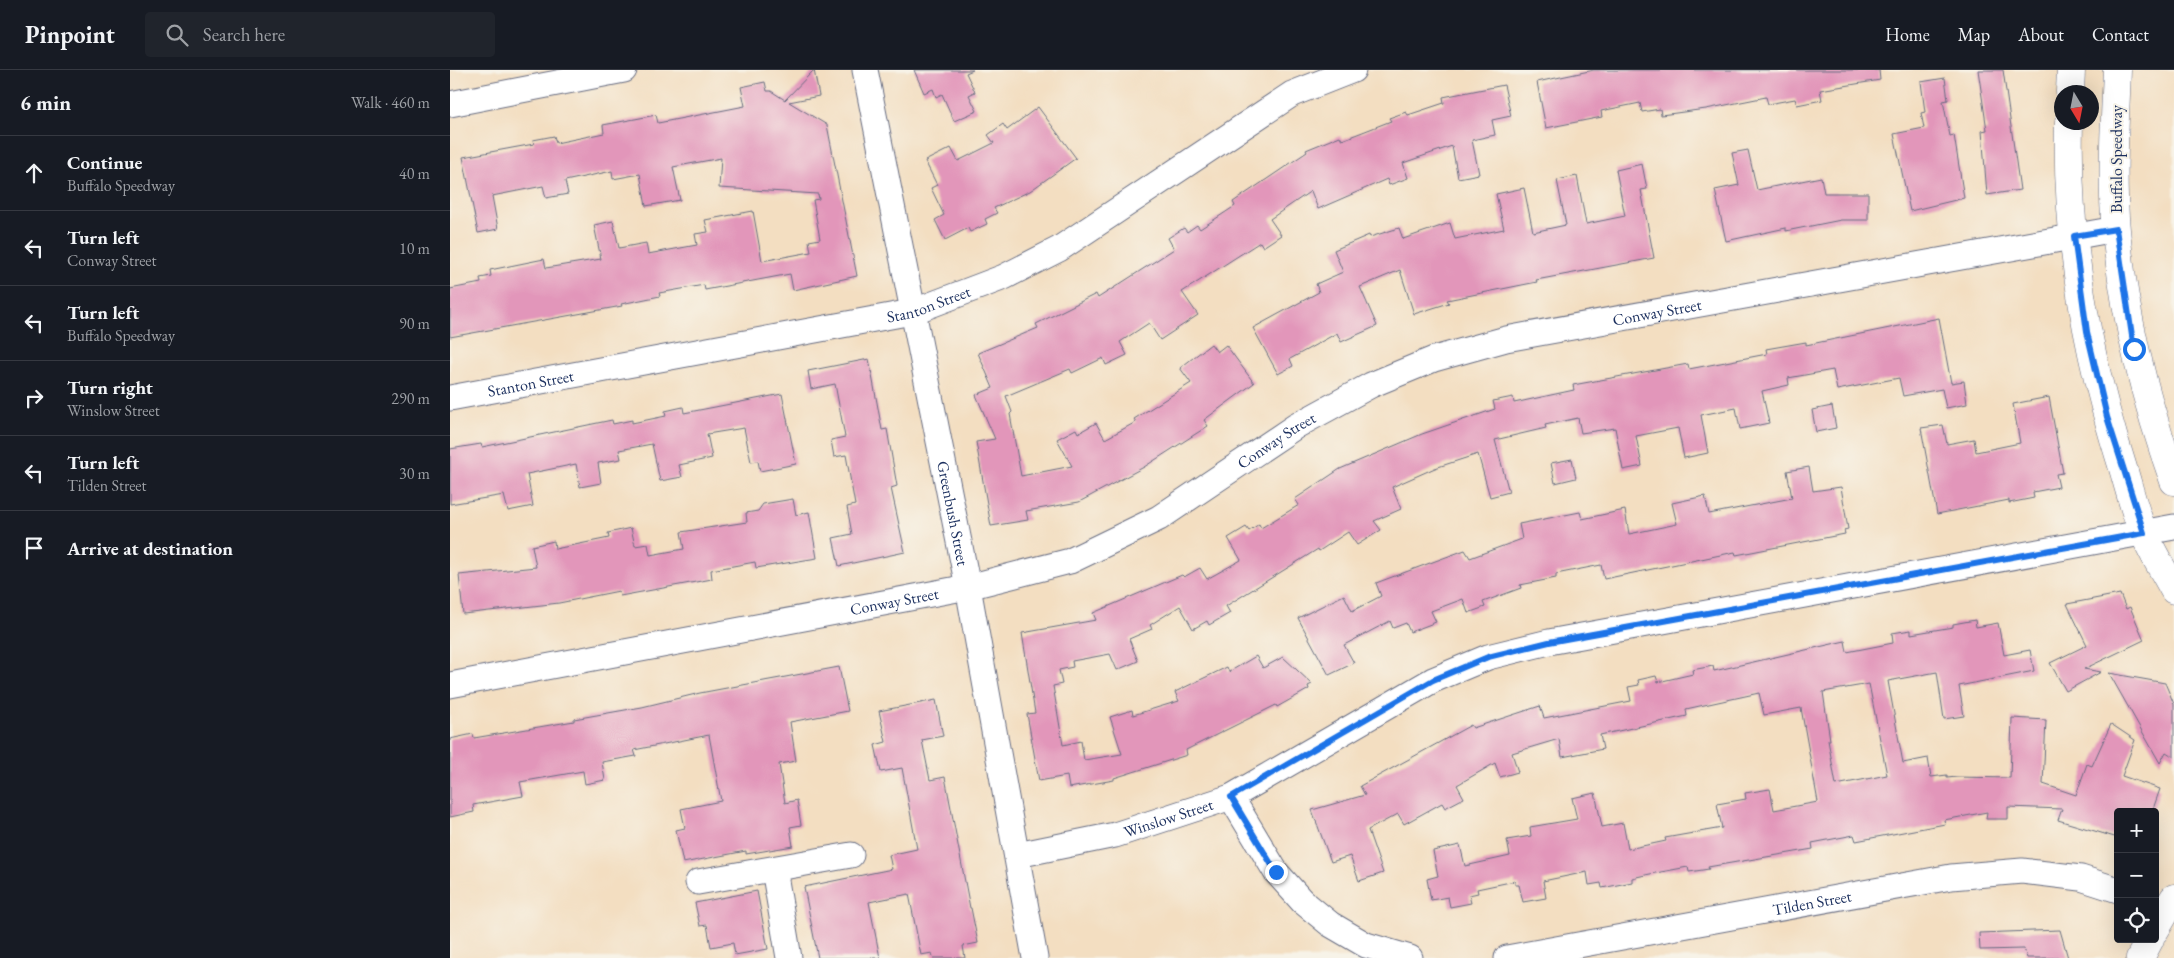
<!DOCTYPE html>
<html lang="en">
<head>
<meta charset="utf-8">
<style>
	body { margin:0; font-family:"EB Garamond",serif; background:#20242c; color:#f1f3f6 }
	.controls { position:absolute; right:15px; bottom:15px; display:grid; overflow:hidden; border-radius:5px; box-shadow:0 5px 20px #0002 }
	.controls button { width:45px; height:45px; display:grid; place-items:center; padding:0; border:0; border-bottom:1px solid #363941; background:#171b24; color:#f1f3f6; font:25px sans-serif }
	.compass { position:absolute; left:1604px; top:15px; width:45px; height:45px; border-radius:50%; background:#171b24; box-shadow:0 5px 20px #0002; rotate:170deg }
	.stop { position:absolute; width:15px; height:15px; margin:-11px; border:4px solid #1a73e8; border-radius:50%; background:#fff }
	.stop.end { background:#1a73e8; border-color:#fff; box-shadow:0 1px 5px #0008 }
	.list { margin:0; padding:0; list-style:none }
	h2 { display:flex; justify-content:space-between; align-items:center; height:65px; margin:0; padding:0 20px; font-size:21px }
	h2 small { font-size:16px; font-weight:400; color:#9ea1a6 }
	.list li { display:grid; grid-template-columns:32px 1fr auto; gap:15px; align-items:center; box-sizing:border-box; height:75px; padding:0 20px; border-top:1px solid #363941 }
	.list b { display:block; font-size:19px; white-space:nowrap }
	.list p { margin:0; font-size:16px; white-space:nowrap; color:#9ea1a6 }
	.list em { font-size:16px; font-style:normal; color:#9ea1a6 }
	.icon { flex:none; width:28px; height:28px; fill:none; stroke:currentColor; stroke-width:2; stroke-linecap:round; stroke-linejoin:round }
	.map { position:relative; flex:none; width:1724px; height:888px; overflow:hidden }
	header { display:flex; align-items:center; gap:30px; box-sizing:border-box; height:70px; padding:0 25px; background:#171b24; border-bottom:1px solid #363941 }
	header strong { font-size:24px }
	nav { display:flex; gap:28px; margin-inline-start:auto; font-size:18px }
	.search { width:350px; height:45px; background:#20242c; display:flex; align-items:center; gap:12px; box-sizing:border-box; padding:0 18px; border-radius:5px; color:#9ea1a6; font-size:19px }
	main { display:flex }
	aside { flex:1; background:#171b24 }
	.map>svg:first-child { display:block }
	.building { fill:#e296ba; fill-rule:evenodd }
	.lines { fill:none; stroke-linecap:round; stroke-linejoin:round }
	.minor-casing { stroke:#676c81; stroke-width:27 }
	.major-casing { stroke:#676c81; stroke-width:29 }
	.minor { stroke:#fff; stroke-width:25 }
	.major { stroke:#fff; stroke-width:28 }
	.route { stroke:#1a73e8; stroke-width:6 }
	.labels { text-anchor:middle; dominant-baseline:central; stroke-width:4; stroke-linejoin:round; paint-order:stroke }
	.street-label { font-size:16px; fill:#1b2f5e; stroke:#f7f3e8 }
</style>
</head>
<body>
<header>
<strong>Pinpoint</strong>
<div class="search"><svg class="icon" aria-label="search" viewBox="0 0 24 24"><circle cx="10" cy="10" r="6"/><path d="M15 15l6 6"/></svg>Search here</div>
<nav><a>Home</a><a>Map</a><a>About</a><a>Contact</a></nav>
</header>
<main>
<aside>
<h2>6 min<small>Walk · 460 m</small></h2>
<ul class="list">
<li><svg class="icon" aria-label="ahead" viewBox="0 0 24 24"><path d="M12 20V5M6 11l6-6 6 6"/></svg><div><b>Continue</b><p>Buffalo Speedway</p></div><em>40 m</em></li>
<li><svg class="icon" aria-label="left" viewBox="0 0 24 24"><path d="M17 20v-9H6M10 6l-5 5 5 5"/></svg><div><b>Turn left</b><p>Conway Street</p></div><em>10 m</em></li>
<li><svg class="icon" aria-label="left" viewBox="0 0 24 24"><path d="M17 20v-9H6M10 6l-5 5 5 5"/></svg><div><b>Turn left</b><p>Buffalo Speedway</p></div><em>90 m</em></li>
<li><svg class="icon" aria-label="right" viewBox="0 0 24 24"><path d="M7 20v-9h11M14 6l5 5-5 5"/></svg><div><b>Turn right</b><p>Winslow Street</p></div><em>290 m</em></li>
<li><svg class="icon" aria-label="left" viewBox="0 0 24 24"><path d="M17 20v-9H6M10 6l-5 5 5 5"/></svg><div><b>Turn left</b><p>Tilden Street</p></div><em>30 m</em></li>
<li><svg class="icon" aria-label="arrive" viewBox="0 0 24 24"><path d="M6 21V4h12l-3 4 3 4H6"/></svg><div><b>Arrive at destination</b></div></li>
</ul>
</aside>
<div class="map">
<svg width="1724" height="888" viewBox="0 0 1724 888">
	<rect width="100%" height="100%" fill="#f7f3e8"/>
	<filter id="ink" filterUnits="userSpaceOnUse"><feTurbulence type="fractalNoise" baseFrequency=".02" numOctaves="2"/><feDisplacementMap in="SourceGraphic" scale="10" xChannelSelector="R" yChannelSelector="G"/><feConvolveMatrix kernelMatrix="1 2 1 2 8 2 1 2 1" color-interpolation-filters="sRGB"/></filter>
	<filter id="wash" filterUnits="userSpaceOnUse"><feTurbulence type="fractalNoise" baseFrequency=".0096" numOctaves="4" result="noise"/><feDisplacementMap in="SourceGraphic" scale="20" xChannelSelector="R" yChannelSelector="G"/><feGaussianBlur stdDeviation="1.12" result="paint"/><feColorMatrix in="noise" values="0 0 0 0 0 0 0 0 0 0 0 0 0 0 0 0 0 1.4 0 .05"/><feComposite in="paint" operator="in"/></filter>
	<g filter="url(#wash)">
		<rect width="100%" height="100%" fill="#f3dec1"/>
		<g id="blocks">
			<g class="building">
				<path d="M 364,0 L 369,26 L 339,32 L 377,55 L 407,206 L 343,220 L 340,204 L 255,220 L 254,215 L 209,223 L 210,226 L 171,234 L 172,236 L 0,267 L 0,219 L 31,213 L 30,208 L 41,206 L 40,200 L 94,189 L 96,198 L 151,189 L 144,155 L 163,151 L 169,178 L 196,173 L 198,184 L 247,175 L 245,164 L 258,162 L 255,150 L 303,141 L 312,191 L 361,182 L 359,171 L 370,169 L 363,130 L 369,129 L 368,124 L 269,118 L 271,88 L 223,97 L 230,130 L 196,136 L 190,104 L 163,109 L 162,101 L 115,111 L 118,124 L 96,128 L 93,116 L 42,126 L 48,159 L 28,163 L 13,87 L 84,74 L 83,70 L 104,66 L 106,73 L 154,63 L 153,55 L 206,45 L 208,53 L 295,36 L 291,17 L 315,12 L 317,21 L 321,21 L 335,30 Z"/>
				<path d="M 464,0 L 523,0 L 516,3 L 525,22 L 519,25 L 527,41 L 504,51 L 492,24 L 486,27 L 483,19 L 474,23 Z"/>
				<path d="M 1144,0 L 1429,0 L 1430,10 L 1370,20 L 1372,30 L 1347,35 L 1345,29 L 1318,34 L 1316,27 L 1256,39 L 1211,45 L 1210,39 L 1192,42 L 1190,33 L 1151,41 L 1152,47 L 1096,58 L 1087,12 Z"/>
				<path d="M 1528,0 L 1553,0 L 1570,120 L 1537,125 L 1532,61 L 1537,60 Z"/>
				<path d="M 1495,8 L 1498,30 L 1493,31 L 1500,66 L 1504,65 L 1514,128 L 1460,141 L 1444,64 L 1474,58 L 1471,43 L 1475,42 L 1471,12 Z"/>
				<path d="M 1054,15 L 1061,46 L 1042,50 L 1045,65 L 1022,70 L 1029,104 L 1008,108 L 1002,76 L 953,93 L 958,108 L 939,115 L 937,109 L 868,139 L 861,121 L 820,149 L 831,165 L 813,177 L 810,172 L 732,222 L 748,245 L 710,270 L 699,253 L 670,272 L 677,285 L 656,295 L 653,288 L 622,303 L 620,299 L 556,326 L 562,342 L 560,344 L 571,406 L 622,396 L 607,369 L 626,359 L 628,363 L 646,353 L 655,369 L 686,352 L 684,349 L 741,313 L 730,298 L 761,274 L 767,282 L 776,275 L 804,313 L 754,350 L 758,356 L 694,397 L 629,432 L 576,441 L 578,450 L 541,456 L 526,372 L 545,369 L 526,325 L 543,318 L 528,283 L 588,258 L 586,254 L 646,224 L 648,228 L 724,179 L 718,168 L 734,158 L 737,162 L 747,155 L 750,159 L 785,136 L 783,132 L 857,82 L 856,80 L 890,66 L 892,70 L 941,51 L 939,48 L 956,42 L 958,45 L 994,33 L 993,27 Z"/>
				<path d="M 588,37 L 626,88 L 580,121 L 544,138 L 547,143 L 535,149 L 537,154 L 520,162 L 518,158 L 495,170 L 485,150 L 494,145 L 481,118 L 487,115 L 475,91 L 501,78 L 508,91 L 544,73 L 538,65 L 553,54 L 557,60 Z"/>
				<path d="M 1298,80 L 1307,120 L 1371,107 L 1374,123 L 1418,123 L 1418,150 L 1391,150 L 1336,161 L 1336,158 L 1276,171 L 1265,120 L 1289,115 L 1282,83 Z"/>
				<path d="M 1192,94 L 1197,119 L 1191,120 L 1204,188 L 1086,210 L 1087,212 L 997,230 L 999,233 L 964,244 L 950,200 L 910,217 L 927,256 L 891,272 L 887,263 L 840,289 L 843,296 L 828,304 L 803,258 L 869,222 L 866,214 L 893,202 L 884,180 L 919,165 L 920,167 L 949,158 L 953,169 L 1000,153 L 1005,169 L 1054,159 L 1046,124 L 1074,118 L 1083,162 L 1116,155 L 1107,110 L 1127,106 L 1136,154 L 1175,146 L 1166,100 Z"/>
				<path d="M 1489,248 L 1501,313 L 1514,311 L 1517,334 L 1496,338 L 1492,319 L 1453,326 L 1449,308 L 1387,320 L 1383,300 L 1338,308 L 1339,315 L 1312,321 L 1319,353 L 1290,359 L 1286,338 L 1251,345 L 1258,383 L 1234,388 L 1228,358 L 1186,366 L 1192,396 L 1173,400 L 1165,358 L 1131,363 L 1128,348 L 1095,355 L 1096,358 L 1045,370 L 1059,422 L 1040,427 L 1028,384 L 985,398 L 942,417 L 951,439 L 924,451 L 931,460 L 907,475 L 898,462 L 869,481 L 868,479 L 776,536 L 780,543 L 759,555 L 757,551 L 743,559 L 730,536 L 700,555 L 702,559 L 679,569 L 688,591 L 667,600 L 660,584 L 622,591 L 623,597 L 609,600 L 612,614 L 603,616 L 613,675 L 631,671 L 634,690 L 672,684 L 660,647 L 682,640 L 683,645 L 729,631 L 725,622 L 777,597 L 779,602 L 806,586 L 813,598 L 833,587 L 862,614 L 858,616 L 859,619 L 827,637 L 826,635 L 736,680 L 737,685 L 664,708 L 664,710 L 619,718 L 617,706 L 589,711 L 577,644 L 585,643 L 572,563 L 646,550 L 643,543 L 732,505 L 734,507 L 750,498 L 757,509 L 791,490 L 778,468 L 796,457 L 799,461 L 809,454 L 811,458 L 849,435 L 845,429 L 890,399 L 972,364 L 1045,339 L 1043,331 L 1063,327 L 1064,333 L 1124,320 L 1123,315 L 1238,294 L 1239,299 L 1317,284 L 1316,279 L 1356,272 L 1356,275 Z"/>
				<path d="M 419,289 L 432,360 L 437,359 L 447,416 L 441,418 L 455,482 L 389,496 L 383,468 L 402,464 L 397,437 L 405,435 L 396,385 L 384,387 L 381,370 L 395,367 L 385,314 L 361,319 L 358,301 Z"/>
				<path d="M 332,324 L 346,394 L 310,401 L 308,391 L 301,392 L 294,358 L 257,364 L 262,388 L 229,395 L 232,407 L 210,411 L 202,374 L 169,380 L 171,389 L 148,393 L 151,413 L 130,417 L 126,394 L 77,404 L 83,436 L 58,441 L 54,425 L 0,434 L 0,379 L 31,374 L 32,377 L 162,350 L 163,354 L 182,350 L 182,353 L 216,346 L 215,341 L 233,337 L 234,343 Z"/>
				<path d="M 1599,327 L 1613,403 L 1606,404 L 1609,417 L 1583,422 L 1584,428 L 1559,433 L 1559,430 L 1487,444 L 1471,358 L 1493,355 L 1497,374 L 1524,369 L 1526,382 L 1570,373 L 1563,334 Z"/>
				<path d="M 1382,336 L 1386,358 L 1366,362 L 1362,340 Z"/>
				<path d="M 1122,389 L 1126,408 L 1105,413 L 1101,393 Z"/>
				<path d="M 1359,397 L 1363,421 L 1391,417 L 1398,459 L 1394,460 L 1395,464 L 1286,485 L 1285,482 L 1154,509 L 1151,495 L 1106,504 L 1106,508 L 1070,515 L 1071,518 L 1033,532 L 1035,537 L 1018,543 L 1013,529 L 981,541 L 986,552 L 960,562 L 956,553 L 943,558 L 940,551 L 894,575 L 904,593 L 879,605 L 848,548 L 894,525 L 902,541 L 931,526 L 926,513 L 1015,480 L 1020,488 L 1072,469 L 1069,454 L 1130,442 L 1132,449 L 1175,440 L 1179,464 L 1227,454 L 1222,433 L 1255,426 L 1259,444 L 1342,428 L 1337,401 Z"/>
				<path d="M 343,429 L 346,445 L 359,442 L 367,488 L 306,498 L 305,492 L 261,500 L 262,509 L 170,526 L 169,521 L 109,533 L 13,544 L 9,505 L 86,497 L 82,476 L 104,471 L 105,479 L 159,468 L 158,463 L 181,458 L 185,476 L 198,474 L 200,485 L 234,479 L 231,462 L 297,452 L 296,443 L 308,441 L 313,434 Z"/>
				<path d="M 1670,524 L 1676,539 L 1680,537 L 1694,570 L 1634,599 L 1651,602 L 1616,621 L 1600,593 L 1637,575 L 1617,534 Z"/>
				<path d="M 1525,550 L 1526,557 L 1548,553 L 1554,585 L 1580,580 L 1584,601 L 1509,616 L 1514,646 L 1494,649 L 1487,602 L 1438,611 L 1453,693 L 1478,688 L 1481,707 L 1497,705 L 1497,708 L 1507,707 L 1560,708 L 1562,648 L 1596,650 L 1593,714 L 1626,725 L 1637,694 L 1642,696 L 1661,654 L 1685,670 L 1672,706 L 1710,719 L 1702,742 L 1668,742 L 1668,768 L 1608,750 L 1612,739 L 1558,737 L 1558,749 L 1536,749 L 1537,742 L 1494,750 L 1495,754 L 1406,771 L 1404,765 L 1362,773 L 1363,779 L 1258,797 L 1259,799 L 1239,802 L 1238,797 L 1200,804 L 1182,808 L 1182,812 L 1152,818 L 1151,813 L 1139,815 L 1137,802 L 1093,811 L 1096,828 L 1073,832 L 1069,815 L 1065,815 L 1065,811 L 1027,819 L 1028,823 L 1019,825 L 1021,833 L 1000,837 L 998,827 L 981,830 L 977,809 L 988,806 L 983,781 L 1010,775 L 1015,796 L 1060,786 L 1057,770 L 1081,766 L 1080,757 L 1127,749 L 1122,728 L 1145,723 L 1152,757 L 1173,753 L 1178,779 L 1216,771 L 1215,768 L 1272,758 L 1267,734 L 1296,729 L 1295,723 L 1320,719 L 1324,740 L 1368,732 L 1351,638 L 1314,645 L 1309,623 L 1236,639 L 1237,646 L 1150,665 L 1153,679 L 1112,687 L 1109,669 L 1062,683 L 1068,702 L 1050,707 L 1045,693 L 1007,715 L 1014,728 L 995,738 L 992,733 L 954,754 L 948,744 L 918,760 L 933,803 L 909,811 L 900,786 L 881,792 L 862,740 L 915,725 L 910,716 L 1021,655 L 1023,658 L 1090,636 L 1094,648 L 1181,631 L 1178,617 L 1189,615 L 1188,610 L 1206,606 L 1208,612 L 1243,604 L 1242,600 L 1263,596 L 1264,601 L 1395,571 L 1397,582 L 1443,573 L 1442,563 L 1461,560 L 1461,564 L 1503,557 L 1503,554 ZM 1419,614 L 1437,705 L 1386,715 L 1378,670 L 1380,670 L 1373,622 Z"/>
				<path d="M 389,597 L 398,641 L 340,652 L 346,691 L 329,694 L 335,733 L 347,730 L 351,755 L 340,757 L 343,776 L 296,784 L 296,781 L 233,793 L 226,760 L 235,758 L 231,739 L 271,731 L 259,665 L 184,680 L 186,686 L 152,692 L 155,710 L 135,714 L 133,701 L 70,712 L 73,726 L 23,735 L 24,742 L 0,747 L 0,669 L 23,664 L 24,668 L 124,651 L 124,649 L 192,637 L 250,623 Z"/>
				<path d="M 1659,603 L 1715,613 L 1724,634 L 1724,687 L 1716,682 L 1710,693 Z"/>
				<path d="M 486,630 L 493,666 L 472,670 L 480,710 L 495,707 L 520,838 L 521,838 L 528,873 L 513,876 L 515,888 L 483,888 L 482,883 L 471,885 L 459,824 L 419,832 L 430,888 L 368,888 L 354,817 L 442,799 L 439,785 L 467,779 L 452,698 L 431,702 L 425,675 L 436,672 L 429,641 Z"/>
				<path d="M 307,821 L 318,879 L 285,885 L 283,873 L 261,877 L 257,855 L 250,856 L 245,833 Z"/>
				<path d="M 1610,860 L 1618,888 L 1577,888 L 1574,879 L 1530,880 L 1529,863 Z"/>
			</g>
		</g>
	</g>
	<g filter="url(#ink)">
		<use href="#blocks" fill-opacity="0" stroke="#676c81" stroke-width="1"/>
		<g class="lines">
			<g class="minor-casing">
				<g id="minor">
					<path id="s1" d="M 415,0 L 518,517 L 585,888"/>
					<path d="M 0,34 L 174,0"/>
					<path id="s2" d="M 0,328 L 462,242 L 554,207 L 609,179 L 842,24 L 903,0"/>
					<path id="s3" d="M 0,615 L 518,517 L 620,491 L 709,448 L 846,356 L 921,315 L 984,289 L 1056,269 L 1666,159"/>
					<path d="M 781,727 L 826,802 L 852,831 L 880,854 L 916,875 L 960,888"/>
					<path id="s4" d="M 567,785 L 665,765 L 781,727 L 983,610 L 1038,587 L 1099,572 L 1724,457"/>
					<path d="M 324,799 L 339,888"/>
					<path d="M 248,812 L 401,785"/>
					<path id="s5" d="M 1057,888 L 1501,807 L 1572,801 L 1631,808 L 1668,820"/>
				</g>
			</g>
			<g class="major-casing">
				<g id="major">
					<path d="M 1667,0 C 1665,53 1661,107 1666,160 C 1674,245 1695,330 1724,411"/>
					<path d="M 1620,22 L 1621,0"/>
					<path d="M 1619,52 C 1616,168 1637,285 1672,395 C 1679,417 1684,442 1694,463 C 1702,483 1714,501 1724,520"/>
					<path d="M 1705,860 L 1724,828"/>
					<path d="M 1690,888 L 1700,869"/>
				</g>
			</g>
			<use href="#minor" class="minor"/>
			<use href="#major" class="major"/>
		</g>
	</g>
	<g class="lines" filter="url(#ink)">
		<path class="route" d="M 826,802 L 781,727 L 983,610 L 1038,587 L 1099,572 L 1694,463 L 1657,347 L 1637,262 L 1624,166 L 1666,159 L 1684,279"/>
	</g>
	<g class="labels">
		<g class="street-label">
			<text transform="translate(1666 89) rotate(-90)">Buffalo Speedway</text>
			<text stroke="none"><textPath href="#s2" startOffset="488">Stanton Street</textPath></text>
			<text stroke="none"><textPath href="#s3" startOffset="1278">Conway Street</textPath></text>
			<text stroke="none"><textPath href="#s2" startOffset="82">Stanton Street</textPath></text>
			<text stroke="none"><textPath href="#s3" startOffset="872">Conway Street</textPath></text>
			<text stroke="none"><textPath href="#s1" startOffset="452">Greenbush Street</textPath></text>
			<text stroke="none"><textPath href="#s3" startOffset="452">Conway Street</textPath></text>
			<text stroke="none"><textPath href="#s4" startOffset="156">Winslow Street</textPath></text>
			<text stroke="none"><textPath href="#s5" startOffset="310">Tilden Street</textPath></text>
		</g>
	</g>
</svg>
<div class="controls">
<button>+</button>
<button>−</button>
<button><svg class="icon" aria-label="locate" viewBox="0 0 24 24"><circle cx="12" cy="12" r="6"/><path d="M12 2v4M12 18v4M2 12h4M18 12h4"/></svg></button>
</div>
<svg class="compass" viewBox="-18 -18 36 36"><path d="M0-13l5 13h-10z" fill="#e53935"/><path d="M0 13l5-13h-10z" fill="#9ea1a6"/></svg>
<div class="stop" style="left:1684px;top:279px"></div>
<div class="stop end" style="left:826px;top:802px"></div>
</div>
</main>
</body>
</html>
